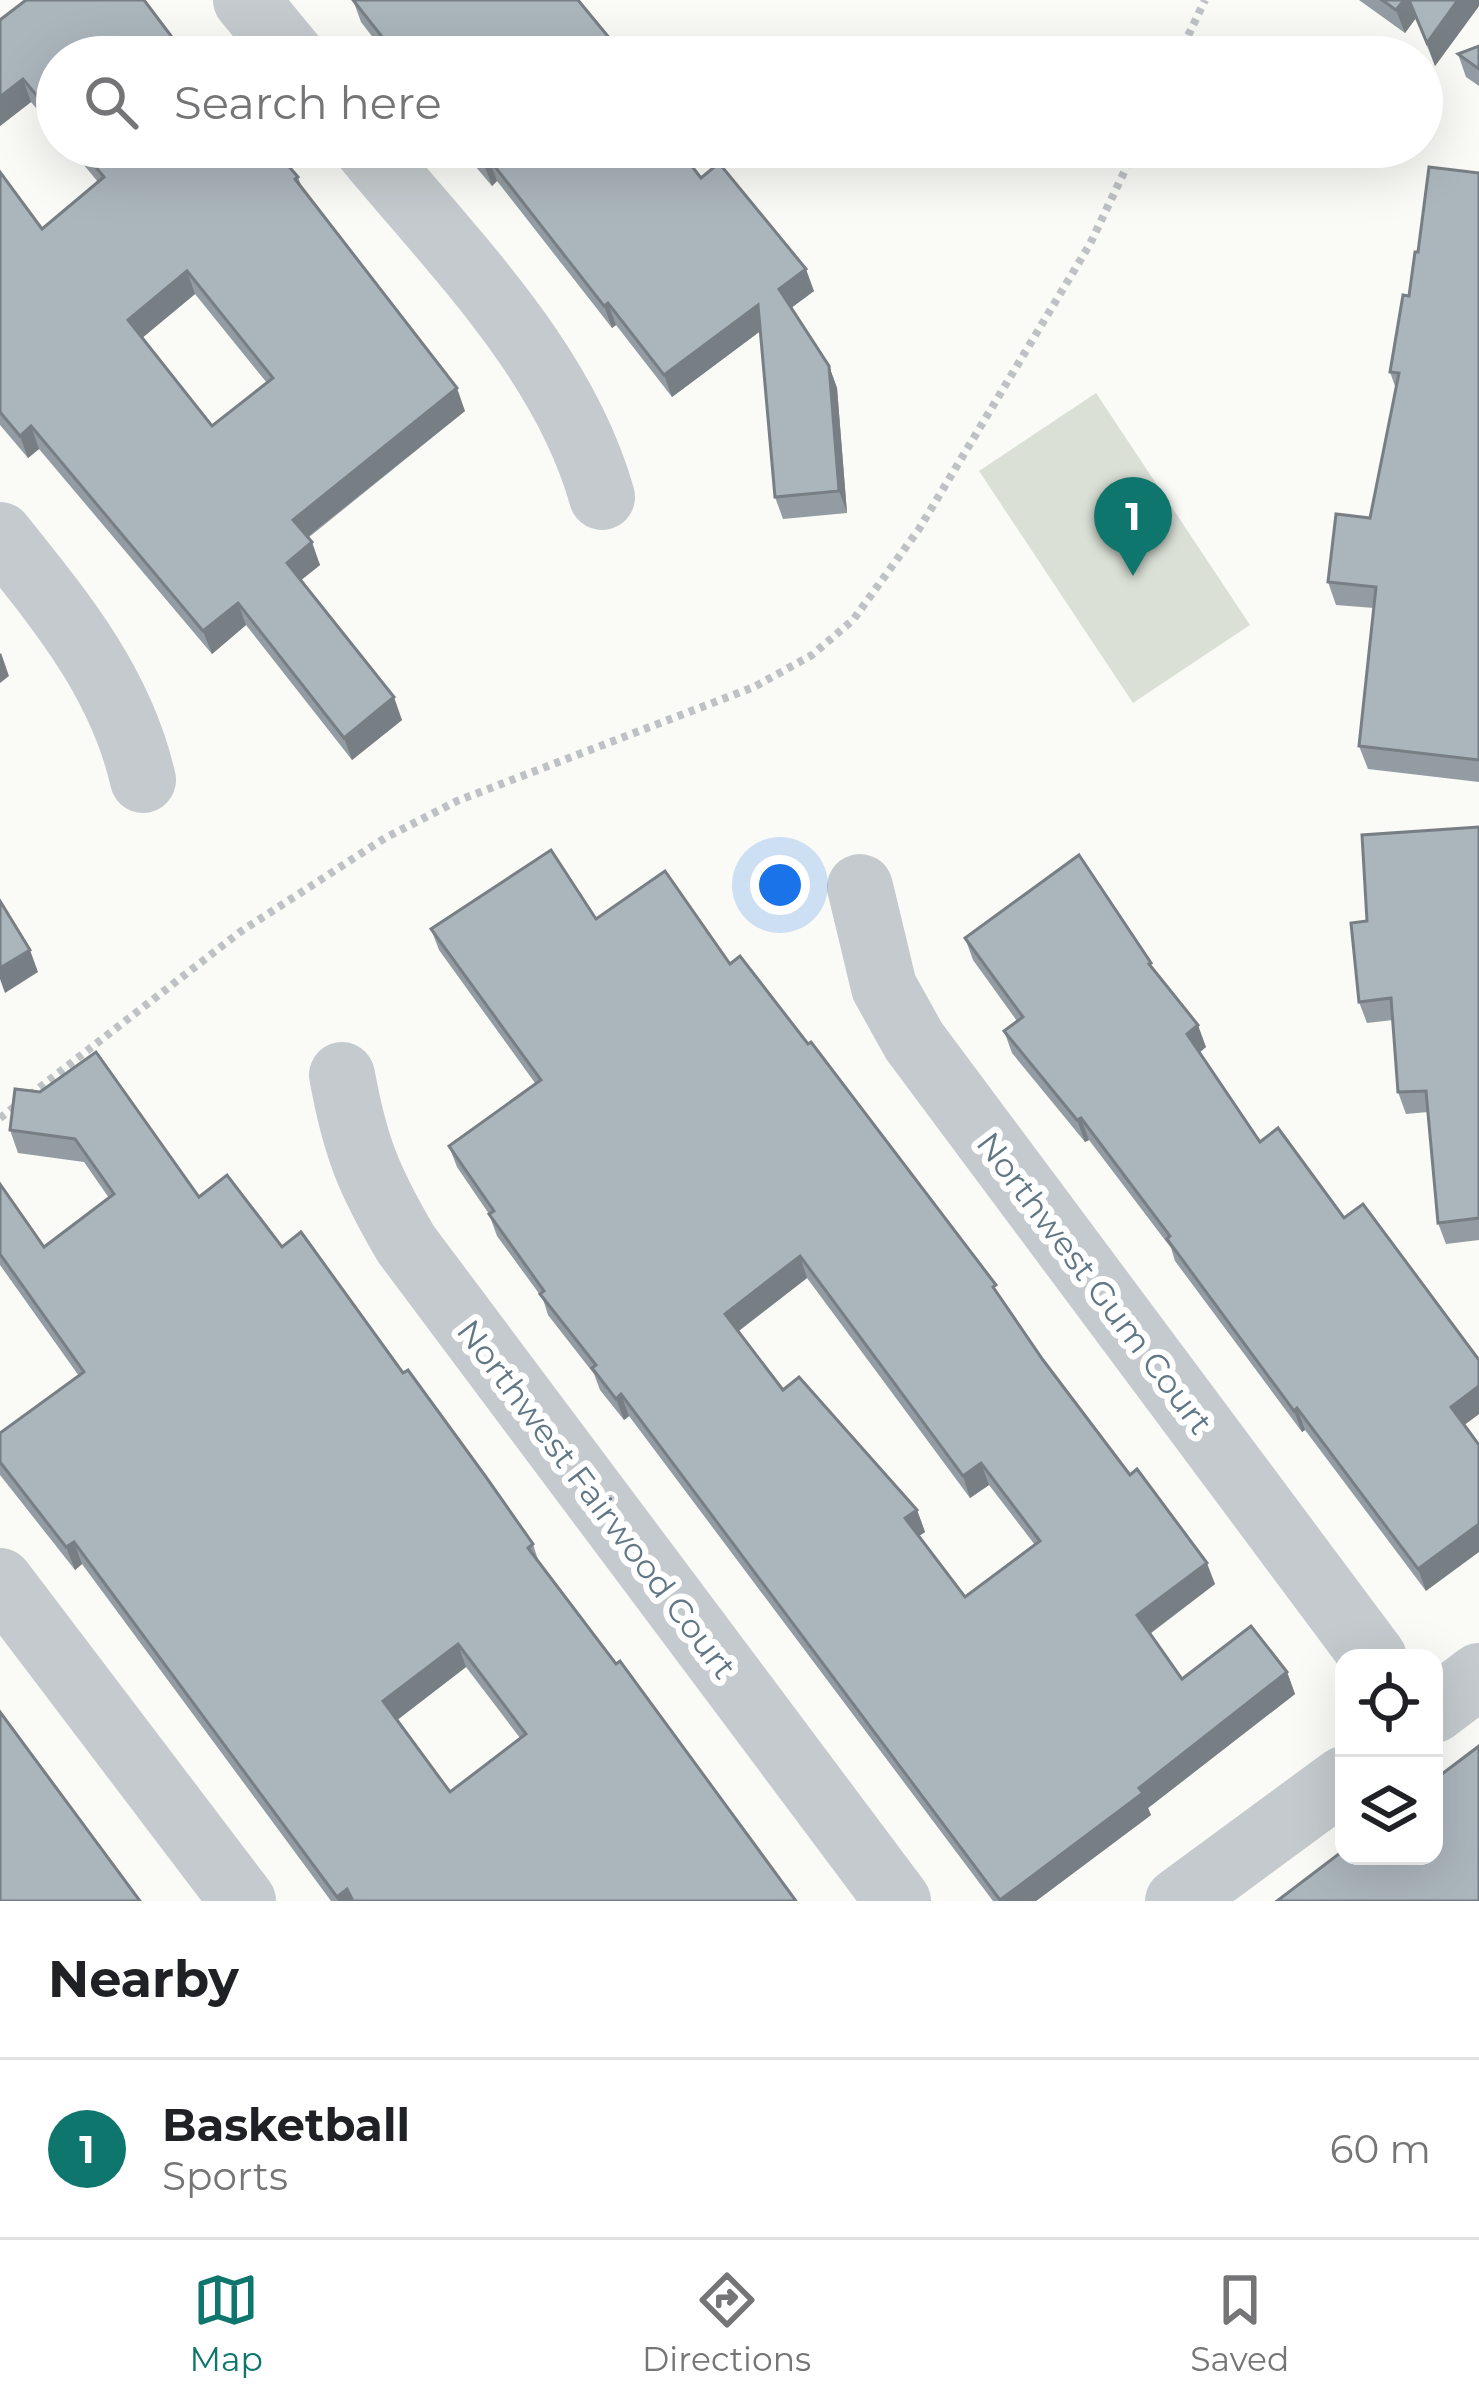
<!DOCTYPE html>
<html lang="en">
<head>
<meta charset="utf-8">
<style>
	body { margin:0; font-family:Montserrat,sans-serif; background:#f6f6f6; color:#202124 }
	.controls { position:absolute; right:36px; bottom:36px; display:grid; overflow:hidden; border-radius:24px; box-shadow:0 12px 48px #0002 }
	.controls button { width:108px; height:108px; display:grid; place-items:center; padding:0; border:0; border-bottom:3px solid #e0e0e0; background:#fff; color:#202124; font:60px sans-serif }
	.you { position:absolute; left:780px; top:885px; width:42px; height:42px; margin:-30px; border:9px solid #fff; border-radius:50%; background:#1a73e8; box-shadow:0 0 0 18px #1a73e833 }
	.badge { display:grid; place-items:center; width:78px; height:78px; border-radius:50%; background:#0f766e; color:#fff; font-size:39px; font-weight:700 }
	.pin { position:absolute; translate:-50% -99px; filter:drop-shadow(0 3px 6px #0008) }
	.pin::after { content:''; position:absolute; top:63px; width:42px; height:36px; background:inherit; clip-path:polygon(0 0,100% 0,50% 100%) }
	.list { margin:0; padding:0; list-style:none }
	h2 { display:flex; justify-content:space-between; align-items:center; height:156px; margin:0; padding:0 48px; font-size:51px }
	h2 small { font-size:39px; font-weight:400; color:#757577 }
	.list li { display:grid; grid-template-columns:78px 1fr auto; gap:36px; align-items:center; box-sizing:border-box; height:180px; padding:0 48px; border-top:3px solid #e0e0e0 }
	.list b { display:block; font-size:45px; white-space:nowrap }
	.list p { margin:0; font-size:39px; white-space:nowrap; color:#757577 }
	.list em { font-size:39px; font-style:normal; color:#757577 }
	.icon { flex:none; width:66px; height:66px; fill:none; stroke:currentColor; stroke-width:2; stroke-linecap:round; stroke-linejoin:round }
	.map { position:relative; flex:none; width:1479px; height:1901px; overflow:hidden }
	.search { position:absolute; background:#fff; box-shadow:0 12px 48px #0002; left:36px; right:36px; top:36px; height:132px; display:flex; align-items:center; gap:30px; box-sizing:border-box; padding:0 42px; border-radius:66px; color:#757577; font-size:45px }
	.sheet { height:336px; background:#fff }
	nav { display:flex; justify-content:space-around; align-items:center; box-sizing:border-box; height:168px; border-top:3px solid #e0e0e0; background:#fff; font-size:33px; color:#757577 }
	nav a { display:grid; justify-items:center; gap:6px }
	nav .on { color:#0f766e }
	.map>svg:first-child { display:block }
	.green { fill:#dae0d6 }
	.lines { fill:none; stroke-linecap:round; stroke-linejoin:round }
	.path { stroke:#bec2c4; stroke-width:8; stroke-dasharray:6 6; stroke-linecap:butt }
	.minor { stroke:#c4cacd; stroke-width:66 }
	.wall { fill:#939ca2; fill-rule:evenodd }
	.shaded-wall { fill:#787f84 }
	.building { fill:#abb5bc; stroke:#787f84; stroke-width:3; fill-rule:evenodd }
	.labels { text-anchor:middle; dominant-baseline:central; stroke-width:12; stroke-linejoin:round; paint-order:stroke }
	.street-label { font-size:33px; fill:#627785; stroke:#fff }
</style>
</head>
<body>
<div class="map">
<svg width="1479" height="1901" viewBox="0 0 1479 1901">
	<rect width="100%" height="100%" fill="#fafaf7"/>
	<path class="green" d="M 1096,393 L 1250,625 L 1133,703 L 979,471 Z"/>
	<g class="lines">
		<g class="path">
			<path d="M 1178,57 L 1205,0"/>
			<path d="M 30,1095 L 240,932 L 385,838 L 457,801 L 754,687 L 812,655 L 853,620 L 919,529 L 1090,244 L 1136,147"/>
			<path d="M 0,1118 L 18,1104"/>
		</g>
		<g class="minor">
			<path d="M 246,0 L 293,57"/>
			<path d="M 366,147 C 454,254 564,361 602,497"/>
			<path d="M 0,535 C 61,611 121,683 143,780"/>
			<path d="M 860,887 L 884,987 L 914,1041 L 1374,1658"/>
			<path d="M 342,1075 C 355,1147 369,1181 406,1244 L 898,1901"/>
			<path d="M 0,1581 L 243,1901"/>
			<path d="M 1434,1710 L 1479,1676"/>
			<path d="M 1178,1901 L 1344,1779"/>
		</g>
	</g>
	<g class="wall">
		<path d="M 353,0 L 625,57 L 388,57 L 361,22 Z"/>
		<path d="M 1359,0 L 1479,0 L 1479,6 L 1435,66 L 1416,18 L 1405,33 Z"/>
		<path d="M 0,20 L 57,57 L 57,133 L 31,102 L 0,126 Z"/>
		<path d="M 1479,46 L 1479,86 L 1466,77 L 1458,54 Z"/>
		<path d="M 69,147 L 272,147 L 298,177 L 302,188 L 465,411 L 308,538 L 320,565 L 301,580 L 402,720 L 352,760 L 246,625 L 212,654 L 39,449 L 28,458 L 0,425 L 0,172 L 42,229 L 98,182 ZM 195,294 L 267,383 L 212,426 L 142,338 Z"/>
		<path d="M 459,147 L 677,147 L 701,178 L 814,291 L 791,308 L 829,366 L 837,388 L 847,513 L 783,519 L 775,497 L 760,331 L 672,397 L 616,325 L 612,328 L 497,181 L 492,186 Z"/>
		<path d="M 1479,173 L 1479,782 L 1368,769 L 1359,746 L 1374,608 L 1336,605 L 1328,582 L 1370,518 L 1396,389 L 1390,372 L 1418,252 Z"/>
		<path d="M 1479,827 L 1479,1240 L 1446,1244 L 1438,1223 L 1428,1112 L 1406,1114 L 1398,1092 L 1393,1020 L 1367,1023 L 1359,1002 L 1367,921 Z"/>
		<path d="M 596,919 L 730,964 L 1000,1298 L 1043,1360 L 1215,1584 L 1150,1634 L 1182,1679 L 1287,1672 L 1295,1694 L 1148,1808 L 1151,1815 L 1036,1901 L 993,1901 L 629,1416 L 624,1420 L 600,1390 L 594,1374 L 548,1315 L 543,1299 L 497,1236 L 489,1214 L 457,1167 L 449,1146 L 535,1083 L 439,950 L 431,929 ZM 807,1278 L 970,1498 L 989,1485 L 1035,1545 L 965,1597 L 919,1536 L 925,1532 L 917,1510 L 783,1390 L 739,1331 Z"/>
		<path d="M 965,938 L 1154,972 L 1206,1047 L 1199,1053 L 1260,1142 L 1344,1218 L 1479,1360 L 1479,1414 L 1464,1425 L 1426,1591 L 1305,1430 L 1302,1432 L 1175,1261 L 1171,1248 L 1089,1140 L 1085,1142 L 1012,1053 L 1004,1031 L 1017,1021 L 973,960 Z"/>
		<path d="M 15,1089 L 282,1247 L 403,1373 L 533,1544 L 539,1563 L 796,1901 L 331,1901 L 82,1564 L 75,1570 L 0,1475 L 0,1433 L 79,1376 L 0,1265 L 0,1184 L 44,1247 L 109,1198 L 84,1162 L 18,1153 L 10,1130 ZM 466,1667 L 520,1738 L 450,1792 L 397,1720 Z"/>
	</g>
	<g class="shaded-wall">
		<path d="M 1404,0 L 1409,0 L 1416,18 L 1405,33 L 1396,10 Z"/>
		<path d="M 1458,0 L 1479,0 L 1479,6 L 1435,66 L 1427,43 Z"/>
		<path d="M 23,79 L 31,102 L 0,126 L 0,97 Z"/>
		<path d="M 489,159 L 497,181 L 492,186 L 484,164 Z"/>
		<path d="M 806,269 L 814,291 L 787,311 L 779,289 Z"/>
		<path d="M 187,271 L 195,294 L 136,343 L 128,320 Z"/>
		<path d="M 608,303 L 616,325 L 612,328 L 604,306 Z"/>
		<path d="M 758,305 L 766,327 L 672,397 L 664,375 Z"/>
		<path d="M 829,366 L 837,388 L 847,513 L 839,491 Z"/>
		<path d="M 457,388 L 465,411 L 301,542 L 293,520 Z"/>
		<path d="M 31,426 L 39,449 L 28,458 L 20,436 Z"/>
		<path d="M 312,542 L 320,565 L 295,585 L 287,563 Z"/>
		<path d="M 238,603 L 246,625 L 212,654 L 203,631 Z"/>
		<path d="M 1,653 L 9,676 L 0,683 L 0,654 Z"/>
		<path d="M 394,697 L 402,720 L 352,760 L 344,738 Z"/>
		<path d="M 30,950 L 38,972 L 5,993 L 0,979 L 0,968 Z"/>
		<path d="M 1198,1025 L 1206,1047 L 1195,1056 L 1187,1034 Z"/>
		<path d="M 1081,1118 L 1089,1140 L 1085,1142 L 1077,1120 Z"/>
		<path d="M 800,1256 L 807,1278 L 733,1335 L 725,1314 Z"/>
		<path d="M 1479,1386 L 1479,1414 L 1459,1429 L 1451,1407 Z"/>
		<path d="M 621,1394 L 629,1416 L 624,1420 L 616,1399 Z"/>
		<path d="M 1297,1408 L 1305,1430 L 1302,1432 L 1294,1411 Z"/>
		<path d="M 981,1463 L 989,1485 L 970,1498 L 963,1476 Z"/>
		<path d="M 917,1510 L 925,1532 L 913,1540 L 905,1518 Z"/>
		<path d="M 1479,1524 L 1479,1552 L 1426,1591 L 1418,1569 Z"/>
		<path d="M 74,1542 L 82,1564 L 75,1570 L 66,1547 Z"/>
		<path d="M 1207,1563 L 1215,1584 L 1145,1637 L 1137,1615 Z"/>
		<path d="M 458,1644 L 466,1667 L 392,1724 L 383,1701 Z"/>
		<path d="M 1287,1672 L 1295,1694 L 1148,1808 L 1151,1815 L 1036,1901 L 1001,1901 L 1139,1788 Z"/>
		<path d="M 347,1889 L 352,1901 L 338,1901 L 337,1897 Z"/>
	</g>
	<g class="building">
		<path d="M 26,0 L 144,0 L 187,57 L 57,57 L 57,120 L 23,79 L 0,97 L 0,20 Z"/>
		<path d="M 353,0 L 578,0 L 625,57 L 398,57 Z"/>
		<path d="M 1382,0 L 1404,0 L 1396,10 Z"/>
		<path d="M 1409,0 L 1458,0 L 1427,43 Z"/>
		<path d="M 1479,46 L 1479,69 L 1458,54 Z"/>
		<path d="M 79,147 L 272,147 L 298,177 L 295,179 L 457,388 L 293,520 L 312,542 L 287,563 L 394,697 L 344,738 L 238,603 L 203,631 L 31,426 L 20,436 L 0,412 L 0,172 L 42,229 L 104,177 ZM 187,271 L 273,378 L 212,426 L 128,320 Z"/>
		<path d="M 469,147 L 677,147 L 701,178 L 719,163 L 806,269 L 779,289 L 829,366 L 839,491 L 775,497 L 758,305 L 664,375 L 608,303 L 604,306 L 489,159 L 484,164 Z"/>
		<path d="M 1429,167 L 1479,173 L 1479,760 L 1359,746 L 1376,587 L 1328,582 L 1336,514 L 1370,518 L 1399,373 L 1390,372 L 1403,295 L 1409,296 L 1415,252 L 1418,252 Z"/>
		<path d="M 1479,827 L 1479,1218 L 1438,1223 L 1426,1091 L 1398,1092 L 1391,998 L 1359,1002 L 1351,923 L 1367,921 L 1362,835 Z"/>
		<path d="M 551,850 L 596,919 L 665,871 L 730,964 L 740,956 L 808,1044 L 811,1042 L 996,1285 L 993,1287 L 1043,1360 L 1130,1475 L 1137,1469 L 1207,1563 L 1137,1615 L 1182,1679 L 1251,1626 L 1287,1672 L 1139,1788 L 1143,1793 L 1000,1900 L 621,1394 L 616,1399 L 592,1368 L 596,1365 L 540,1294 L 544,1291 L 489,1214 L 494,1211 L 449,1146 L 541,1080 L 431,929 ZM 800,1256 L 963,1476 L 981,1463 L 1040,1541 L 965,1597 L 905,1518 L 917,1510 L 799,1377 L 783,1390 L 725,1314 Z"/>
		<path d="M 1079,855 L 1151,963 L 1149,964 L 1198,1025 L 1187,1034 L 1260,1142 L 1278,1128 L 1344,1218 L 1363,1204 L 1479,1360 L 1479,1386 L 1451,1407 L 1479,1445 L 1479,1524 L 1418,1569 L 1297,1408 L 1294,1411 L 1167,1239 L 1170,1236 L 1081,1118 L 1077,1120 L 1004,1031 L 1023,1017 L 965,938 Z"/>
		<path d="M 0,901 L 30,950 L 0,968 Z"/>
		<path d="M 96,1052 L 199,1197 L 227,1175 L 282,1247 L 301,1232 L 403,1373 L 408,1370 L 486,1477 L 533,1544 L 528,1548 L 616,1664 L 620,1661 L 796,1901 L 353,1901 L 347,1889 L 337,1897 L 74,1542 L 66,1547 L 0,1462 L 0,1433 L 84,1372 L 0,1254 L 0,1184 L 44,1247 L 114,1194 L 75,1139 L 10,1130 L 15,1089 L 40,1092 ZM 458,1644 L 526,1734 L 450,1792 L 383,1701 Z"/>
		<path d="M 0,1712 L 140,1901 L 0,1901 Z"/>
		<path d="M 1479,1746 L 1479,1901 L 1277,1901 L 1344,1850 L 1344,1856 L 1434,1856 L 1434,1780 Z"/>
	</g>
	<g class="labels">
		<g class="street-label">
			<text transform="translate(1095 1283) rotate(53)">Northwest Gum Court</text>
			<text transform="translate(597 1499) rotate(53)">Northwest Fairwood Court</text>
		</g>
	</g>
</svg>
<div class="controls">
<button><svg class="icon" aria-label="locate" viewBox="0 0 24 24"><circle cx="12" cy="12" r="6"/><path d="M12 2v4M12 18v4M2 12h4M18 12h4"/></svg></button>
<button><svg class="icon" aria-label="layers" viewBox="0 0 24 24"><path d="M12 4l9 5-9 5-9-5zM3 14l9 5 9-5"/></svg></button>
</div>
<div class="you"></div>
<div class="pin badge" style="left:1133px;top:576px">1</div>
<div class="search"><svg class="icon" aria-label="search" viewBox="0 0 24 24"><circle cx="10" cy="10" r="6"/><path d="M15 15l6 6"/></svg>Search here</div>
</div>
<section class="sheet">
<h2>Nearby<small></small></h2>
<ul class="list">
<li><span class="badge">1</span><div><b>Basketball</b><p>Sports</p></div><em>60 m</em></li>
</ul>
</section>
<nav>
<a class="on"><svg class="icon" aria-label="map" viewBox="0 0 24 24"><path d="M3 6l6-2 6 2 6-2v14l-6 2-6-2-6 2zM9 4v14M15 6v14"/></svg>Map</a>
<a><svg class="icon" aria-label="directions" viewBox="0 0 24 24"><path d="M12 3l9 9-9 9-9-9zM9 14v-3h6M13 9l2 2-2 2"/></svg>Directions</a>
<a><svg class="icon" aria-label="saved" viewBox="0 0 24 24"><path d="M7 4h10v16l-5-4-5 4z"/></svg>Saved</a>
</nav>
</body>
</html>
